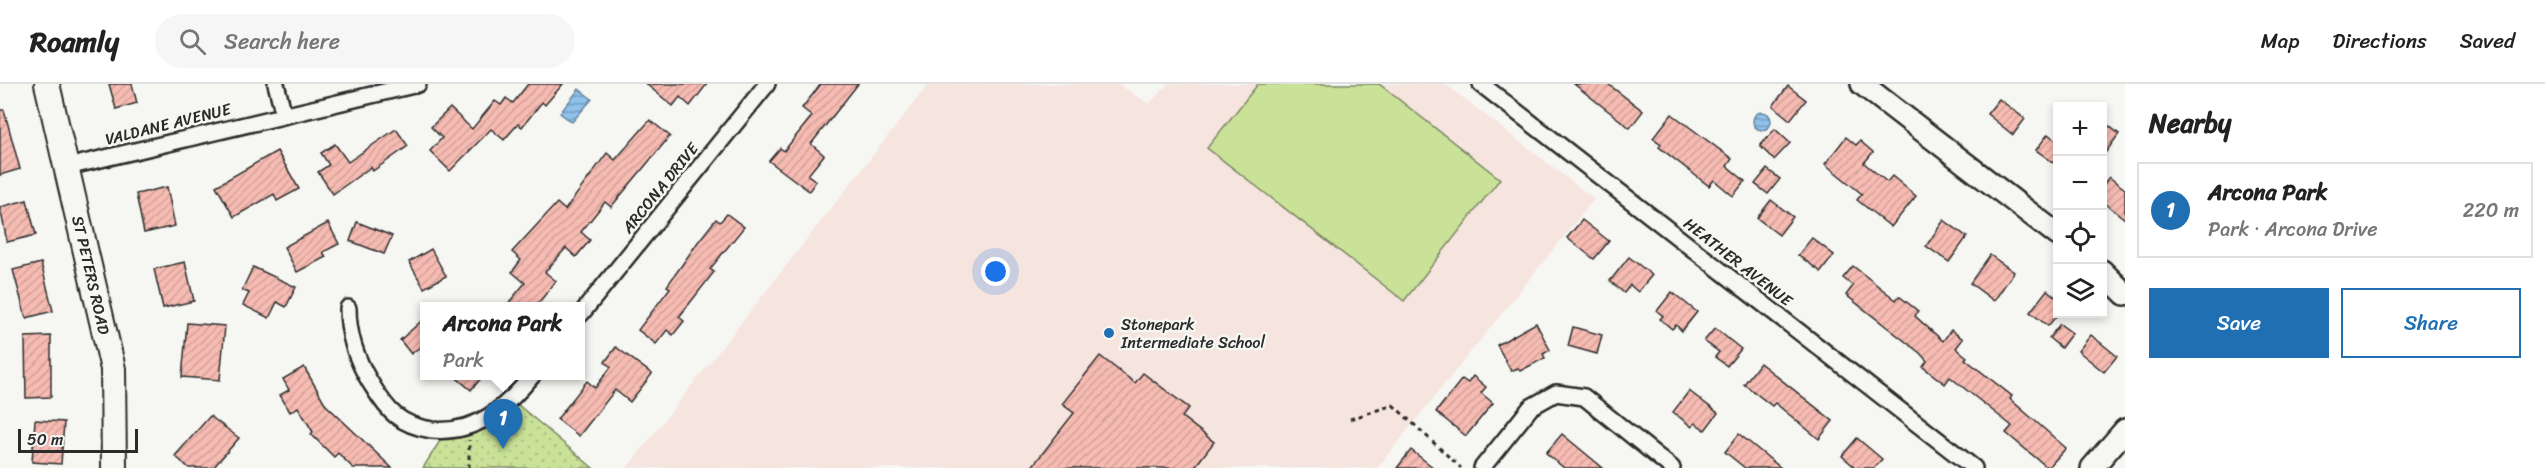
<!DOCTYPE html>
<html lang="en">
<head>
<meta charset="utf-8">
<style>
	body { margin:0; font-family:Sriracha,sans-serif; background:#f6f6f6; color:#222 }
	.controls { position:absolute; right:18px; top:18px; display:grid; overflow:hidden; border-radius:0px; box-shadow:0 3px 9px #0003 }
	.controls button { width:54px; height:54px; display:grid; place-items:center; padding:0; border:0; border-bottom:2px solid #e0e0e0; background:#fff; color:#222; font:30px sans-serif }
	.scale { position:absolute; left:18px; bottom:15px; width:120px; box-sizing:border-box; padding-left:6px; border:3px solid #2b2b2b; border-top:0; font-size:16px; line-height:21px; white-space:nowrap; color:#2b2b2b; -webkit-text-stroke:4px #f6f6f2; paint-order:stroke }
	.you { position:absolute; left:996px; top:188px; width:21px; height:21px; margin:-15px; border:4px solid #fff; border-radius:50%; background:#1a73e8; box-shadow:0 0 0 9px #1a73e833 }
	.badge { display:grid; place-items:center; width:39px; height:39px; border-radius:50%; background:#1f6fb2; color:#fff; font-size:20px; font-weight:700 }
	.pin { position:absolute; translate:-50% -50px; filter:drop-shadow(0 2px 3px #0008) }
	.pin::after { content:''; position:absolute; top:32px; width:21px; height:18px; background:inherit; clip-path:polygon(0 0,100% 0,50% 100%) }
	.popup { position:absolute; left:420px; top:218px; width:165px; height:78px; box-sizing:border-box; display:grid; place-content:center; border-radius:0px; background:#fff; filter:drop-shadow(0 2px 4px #0005); font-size:20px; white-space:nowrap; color:#767676 }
	.popup b { font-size:22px; color:#222 }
	.popup::after { content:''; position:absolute; left:50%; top:100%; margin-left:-12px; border:12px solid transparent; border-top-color:#fff }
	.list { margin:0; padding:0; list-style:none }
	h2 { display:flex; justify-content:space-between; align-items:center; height:78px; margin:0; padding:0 24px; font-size:26px }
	h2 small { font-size:20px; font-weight:400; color:#767676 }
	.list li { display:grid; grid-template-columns:39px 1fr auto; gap:18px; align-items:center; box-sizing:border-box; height:96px; margin:0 12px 12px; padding:0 12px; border:2px solid #e0e0e0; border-radius:0px }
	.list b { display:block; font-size:22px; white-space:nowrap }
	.list p { margin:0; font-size:20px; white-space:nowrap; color:#767676 }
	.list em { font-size:20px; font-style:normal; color:#767676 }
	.actions { display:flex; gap:12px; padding:18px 24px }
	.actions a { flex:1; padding:14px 0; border:2px solid #1f6fb2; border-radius:0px; text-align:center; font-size:21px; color:#1f6fb2 }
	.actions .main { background:#1f6fb2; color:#fff }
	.icon { flex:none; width:33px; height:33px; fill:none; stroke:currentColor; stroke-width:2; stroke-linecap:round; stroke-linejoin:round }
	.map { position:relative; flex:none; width:2125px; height:384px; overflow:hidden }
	header { display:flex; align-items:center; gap:36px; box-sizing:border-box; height:84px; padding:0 30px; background:#fff; border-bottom:2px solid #e0e0e0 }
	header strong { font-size:28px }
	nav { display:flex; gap:33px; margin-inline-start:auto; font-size:21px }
	.search { width:420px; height:54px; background:#f6f6f6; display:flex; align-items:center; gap:15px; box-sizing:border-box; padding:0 21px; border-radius:33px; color:#767676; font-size:22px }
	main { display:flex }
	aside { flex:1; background:#fff }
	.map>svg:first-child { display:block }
	.built { fill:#f6e4df }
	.green { fill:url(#green-dots); stroke:#7a8662; stroke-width:1.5 }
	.pitch { fill:#c9e298; stroke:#7a8662; stroke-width:1.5 }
	.water { fill:url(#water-rules); stroke:#67859e; stroke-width:1.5 }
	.building { fill:url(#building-hatch); stroke:#2b2b2b; stroke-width:1.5 }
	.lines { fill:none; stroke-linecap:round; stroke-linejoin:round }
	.street-casing { stroke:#2b2b2b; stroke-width:20 }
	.secondary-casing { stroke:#2b2b2b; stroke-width:26 }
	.primary-casing { stroke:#2b2b2b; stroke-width:28 }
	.path { stroke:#2b2b2b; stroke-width:3; stroke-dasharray:4.5 4.5; stroke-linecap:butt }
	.street { stroke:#f6f6f2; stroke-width:15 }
	.secondary { stroke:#f6f6f2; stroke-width:21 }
	.primary { stroke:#f6f6f2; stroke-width:24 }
	.poi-dot { fill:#1f6fb2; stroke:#f6f6f2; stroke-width:2 }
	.labels { text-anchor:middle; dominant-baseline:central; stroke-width:5; stroke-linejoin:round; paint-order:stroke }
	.street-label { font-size:16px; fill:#2b2b2b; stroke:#f6f6f2 }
	.poi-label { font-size:16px; fill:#2b2b2b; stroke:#f6f6f2; text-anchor:start }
</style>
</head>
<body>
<header>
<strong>Roamly</strong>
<div class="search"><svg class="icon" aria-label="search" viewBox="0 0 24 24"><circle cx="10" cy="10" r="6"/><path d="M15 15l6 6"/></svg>Search here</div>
<nav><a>Map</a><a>Directions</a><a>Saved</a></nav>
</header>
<main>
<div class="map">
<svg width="2125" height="384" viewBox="0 0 2125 384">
	<defs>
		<pattern id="green-dots" width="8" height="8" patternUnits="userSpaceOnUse" patternTransform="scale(1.5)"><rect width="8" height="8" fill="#c9e298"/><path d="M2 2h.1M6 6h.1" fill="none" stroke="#adc283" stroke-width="1.8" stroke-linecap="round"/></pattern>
		<pattern id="water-rules" width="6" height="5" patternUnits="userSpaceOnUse" patternTransform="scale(1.5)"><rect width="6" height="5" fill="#8fc1eb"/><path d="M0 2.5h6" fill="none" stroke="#759dbf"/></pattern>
		<pattern id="building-hatch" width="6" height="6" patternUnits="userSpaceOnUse" patternTransform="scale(1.5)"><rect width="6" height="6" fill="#f6bbb2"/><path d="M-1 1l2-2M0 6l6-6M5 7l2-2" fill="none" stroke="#d3a199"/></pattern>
	</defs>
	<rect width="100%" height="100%" fill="#f6f6f2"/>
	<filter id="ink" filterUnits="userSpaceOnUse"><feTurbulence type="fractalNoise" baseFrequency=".0167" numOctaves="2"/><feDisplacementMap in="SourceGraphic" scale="12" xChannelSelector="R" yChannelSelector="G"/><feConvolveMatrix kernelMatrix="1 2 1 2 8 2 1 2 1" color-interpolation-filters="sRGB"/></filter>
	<g filter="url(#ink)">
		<path class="built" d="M 929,0 L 1118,0 L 1149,20 L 1168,0 L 1445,0 L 1594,115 L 1377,384 L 627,384 Z"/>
		<path class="green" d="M 511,315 L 593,384 L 423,384 L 446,347 Z"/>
		<path class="pitch" d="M 1258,0 L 1379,0 L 1500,95 L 1404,217 L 1207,64 Z"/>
		<g class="water">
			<path d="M 579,5 L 592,15 L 572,38 L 560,29 Z"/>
			<circle cx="1762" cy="37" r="9"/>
		</g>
		<g class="building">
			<path d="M 109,0 L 132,0 L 137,19 L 116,25 Z"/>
			<path d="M 528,0 L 563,0 L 545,21 L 542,18 L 522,43 L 518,40 L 504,56 L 491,45 L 450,87 L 430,67 L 442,54 L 431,43 L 450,24 L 472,45 L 495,17 L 501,21 L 506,14 L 513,19 Z"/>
			<path d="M 646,0 L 707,0 L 690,22 L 680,13 L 673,22 Z"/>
			<path d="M 821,0 L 858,0 L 811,60 L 824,71 L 808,91 L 816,97 L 809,107 L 769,77 L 780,64 L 784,67 L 812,32 L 802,24 Z"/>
			<path d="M 1574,0 L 1608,0 L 1643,27 L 1630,44 Z"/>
			<path d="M 1788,2 L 1806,16 L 1790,36 L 1773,22 Z"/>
			<path d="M 1999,15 L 2025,35 L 2013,51 L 1987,30 Z"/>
			<path d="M 0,26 L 4,26 L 20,85 L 0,91 Z"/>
			<path d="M 1672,30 L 1732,75 L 1727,82 L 1745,97 L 1733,112 L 1714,96 L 1709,102 L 1659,63 L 1661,60 L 1653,54 Z"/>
			<path d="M 650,36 L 670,52 L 611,123 L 605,118 L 581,148 L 590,156 L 576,173 L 566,164 L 545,188 L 556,197 L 536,222 L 506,222 L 525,199 L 512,188 L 521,176 L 512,168 L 557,119 L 565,126 L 607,69 L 615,76 Z"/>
			<path d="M 2103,37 L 2119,50 L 2103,72 Z"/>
			<path d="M 396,45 L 408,62 L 373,87 L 371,83 L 333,110 L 318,88 L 329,81 L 321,69 L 335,60 L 348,78 Z"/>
			<path d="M 1775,45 L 1790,59 L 1774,76 L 1760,62 Z"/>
			<path d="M 2048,50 L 2058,58 L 2058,82 L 2036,66 Z"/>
			<path d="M 1846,53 L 1856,61 L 1860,57 L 1873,68 L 1864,79 L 1887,98 L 1892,92 L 1916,112 L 1891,143 L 1857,116 L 1862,110 L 1825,80 Z"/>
			<path d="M 277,67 L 299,105 L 277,117 L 274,110 L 234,133 L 216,102 Z"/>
			<path d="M 1767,85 L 1780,95 L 1768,110 L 1755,100 Z"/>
			<path d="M 2109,93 L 2125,105 L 2125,135 L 2103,118 L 2103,101 Z"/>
			<path d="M 167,103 L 175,142 L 144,149 L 136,110 Z"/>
			<path d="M 27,116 L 36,151 L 7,158 L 0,123 Z"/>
			<path d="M 1771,116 L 1793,133 L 1779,151 L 1757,134 Z"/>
			<path d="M 727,130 L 744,143 L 710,185 L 714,188 L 679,233 L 684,237 L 673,251 L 667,246 L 656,260 L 638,246 L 670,204 L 667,202 L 698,158 L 716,135 L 720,138 Z"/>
			<path d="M 1582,136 L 1609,157 L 1594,175 L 1567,154 Z"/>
			<path d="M 1944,136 L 1967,153 L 1949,178 L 1926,162 Z"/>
			<path d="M 357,138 L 392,152 L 384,170 L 350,157 Z"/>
			<path d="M 328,139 L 339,160 L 323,168 L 326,173 L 297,188 L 284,163 Z"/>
			<path d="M 1812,154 L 1834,171 L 1821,188 L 1798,171 Z"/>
			<path d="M 431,165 L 446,192 L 424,204 L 409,178 Z"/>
			<path d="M 1990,171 L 2014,188 L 1994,217 L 1970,199 Z"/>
			<path d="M 1629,173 L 1652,191 L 1638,208 L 1630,201 L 1624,209 L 1610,197 Z"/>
			<path d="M 185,178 L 194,217 L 163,224 L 154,185 Z"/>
			<path d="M 41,179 L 53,227 L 26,234 L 13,186 Z"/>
			<path d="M 1853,182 L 1896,216 L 1899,212 L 1918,227 L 1915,232 L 1943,257 L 1951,246 L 1963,255 L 1956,264 L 1967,273 L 1965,275 L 2012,312 L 2010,315 L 2066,364 L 2048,384 L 2006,349 L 2012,342 L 1950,293 L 1945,300 L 1923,283 L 1927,277 L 1920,269 L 1846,211 L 1853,202 L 1843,194 Z"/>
			<path d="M 253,183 L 296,203 L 286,223 L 277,218 L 269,234 L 243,221 L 249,209 L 242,206 Z"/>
			<path d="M 2047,206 L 2058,215 L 2058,230 L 2048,242 L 2030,228 Z"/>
			<path d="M 1672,208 L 1697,228 L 1682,247 L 1676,241 L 1672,245 L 1660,235 L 1663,232 L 1657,227 Z"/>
			<path d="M 425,234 L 425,259 L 411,270 L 400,256 Z"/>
			<path d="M 187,239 L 225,242 L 220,296 L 182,293 Z"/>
			<path d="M 1536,239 L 1550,266 L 1543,270 L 1545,274 L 1520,287 L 1518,284 L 1511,287 L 1497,261 Z"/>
			<path d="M 2060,240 L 2072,249 L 2061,264 L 2049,254 Z"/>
			<path d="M 1573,243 L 1602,251 L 1597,270 L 1568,262 Z"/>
			<path d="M 1715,244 L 1741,265 L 1727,282 L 1715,273 L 1719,268 L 1704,257 Z"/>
			<path d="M 2091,251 L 2117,272 L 2104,288 L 2078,267 Z"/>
			<path d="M 51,252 L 51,313 L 26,314 L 25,253 Z"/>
			<path d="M 616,263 L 652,290 L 630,318 L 615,306 L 579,352 L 557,335 L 587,297 L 595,304 L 611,283 L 605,278 Z"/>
			<path d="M 1100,272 L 1135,299 L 1143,289 L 1189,324 L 1182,333 L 1214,358 L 1194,384 L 1031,384 L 1074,329 L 1062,320 Z"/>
			<path d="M 1760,279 L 1833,337 L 1819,355 L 1775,319 L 1772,322 L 1744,300 Z"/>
			<path d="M 304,283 L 326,321 L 392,384 L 353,384 L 338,369 L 334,373 L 311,350 L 313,348 L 298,323 L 290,328 L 280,311 L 289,306 L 283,295 Z"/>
			<path d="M 453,291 L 484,291 L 471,306 Z"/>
			<path d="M 1473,292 L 1486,303 L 1481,309 L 1493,319 L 1466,352 L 1436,328 L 1462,295 L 1468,299 Z"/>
			<path d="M 1689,307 L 1718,329 L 1705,346 L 1695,339 L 1692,343 L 1673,328 Z"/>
			<path d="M 210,332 L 239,354 L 213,384 L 189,384 L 175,372 Z"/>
			<path d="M 35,336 L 64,338 L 61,380 L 32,378 Z"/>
			<path d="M 1562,350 L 1603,384 L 1564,384 L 1546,369 Z"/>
			<path d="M 1739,350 L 1781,384 L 1745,384 L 1725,368 Z"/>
			<path d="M 1857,354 L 1882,375 L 1874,384 L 1856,384 L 1842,372 Z"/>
			<path d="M 1411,366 L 1434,384 L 1397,384 Z"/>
		</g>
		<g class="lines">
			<g class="street-casing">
				<g id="street">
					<path d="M 276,0 L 284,31"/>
					<path d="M 1481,0 L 1974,384"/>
					<path d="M 67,83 L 418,0"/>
					<path d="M 348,224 C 348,251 356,275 370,298 C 377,309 384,322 395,331 C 406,340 418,344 432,346 C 477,350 505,324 532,292"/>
					<path d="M 581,230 L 767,0"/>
					<path d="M 1482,384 L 1531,323 L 1556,309 L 1584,313 L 1672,384"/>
				</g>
			</g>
			<g class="secondary-casing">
				<g id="secondary">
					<path d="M 1862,0 L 2058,151"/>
					<path d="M 2102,187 L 2125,210"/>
					<path d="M 2092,384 L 2125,346"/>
				</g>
			</g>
			<g class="primary-casing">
				<path id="primary" d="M 47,0 L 113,285 L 114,384"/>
			</g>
			<g class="path">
				<path d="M 1350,335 L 1393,321 L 1461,384"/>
				<path d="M 469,384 L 469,356"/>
			</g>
			<use href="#street" class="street"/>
			<use href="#secondary" class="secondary"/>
			<use href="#primary" class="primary"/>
		</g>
	</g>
	<circle class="poi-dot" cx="1109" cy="249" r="6"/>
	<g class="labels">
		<g class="street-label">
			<text transform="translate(168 40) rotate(-14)">VALDANE AVENUE</text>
			<text transform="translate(660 104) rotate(-51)">ARCONA DRIVE</text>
			<text transform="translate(1738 178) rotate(38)">HEATHER AVENUE</text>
			<text transform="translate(91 191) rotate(77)">ST PETERS ROAD</text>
		</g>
		<g class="poi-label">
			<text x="1121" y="240">Stonepark<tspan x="1121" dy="18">Intermediate School</tspan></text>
		</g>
	</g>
</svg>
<div class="controls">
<button>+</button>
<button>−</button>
<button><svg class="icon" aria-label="locate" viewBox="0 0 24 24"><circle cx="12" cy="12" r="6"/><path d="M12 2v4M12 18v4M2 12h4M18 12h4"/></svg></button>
<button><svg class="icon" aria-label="layers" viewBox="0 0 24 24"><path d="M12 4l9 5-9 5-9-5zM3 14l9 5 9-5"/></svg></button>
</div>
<div class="scale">50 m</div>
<div class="you"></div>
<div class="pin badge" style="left:503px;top:365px">1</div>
<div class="popup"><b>Arcona Park</b>Park</div>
</div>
<aside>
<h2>Nearby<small></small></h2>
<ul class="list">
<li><span class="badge">1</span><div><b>Arcona Park</b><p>Park · Arcona Drive</p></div><em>220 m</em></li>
</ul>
<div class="actions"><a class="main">Save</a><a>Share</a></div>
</aside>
</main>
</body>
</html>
